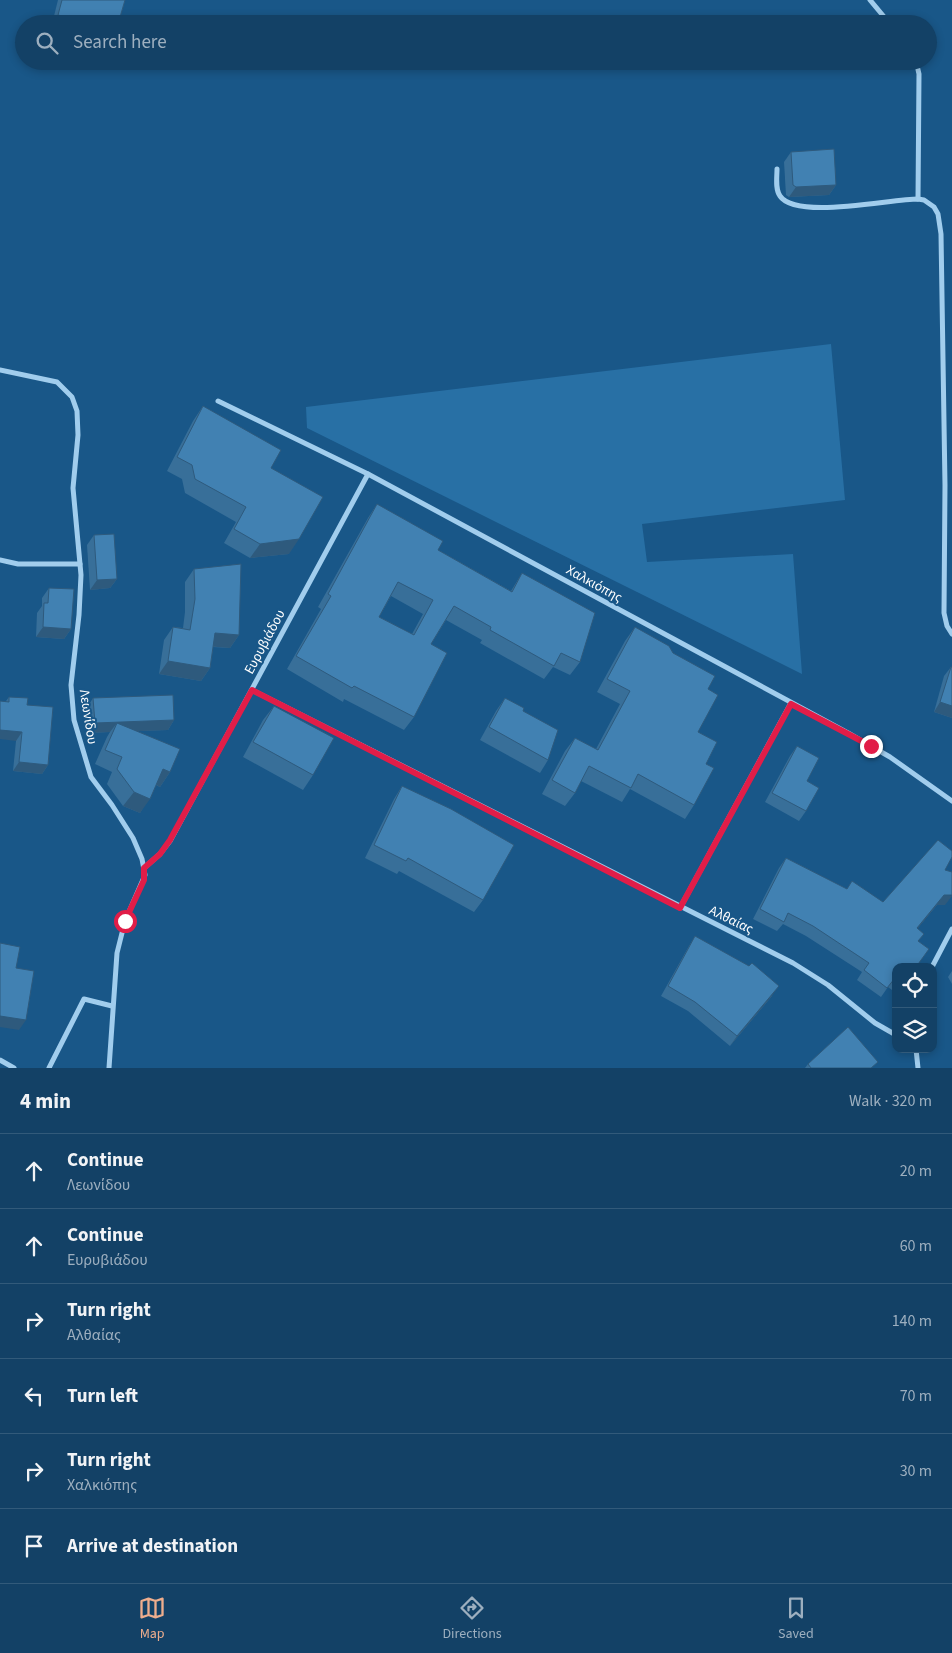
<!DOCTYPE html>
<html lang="en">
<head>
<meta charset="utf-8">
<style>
	body { margin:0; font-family:"Source Sans 3",sans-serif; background:#204c6f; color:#f1f3f6 }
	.controls { position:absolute; right:15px; bottom:15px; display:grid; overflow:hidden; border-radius:10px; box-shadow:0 2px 8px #0003 }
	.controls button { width:45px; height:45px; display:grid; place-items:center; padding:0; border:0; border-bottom:1px solid #325a7a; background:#134166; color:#f1f3f6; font:25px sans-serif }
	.stop { position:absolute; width:15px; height:15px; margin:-11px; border:4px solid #e11d48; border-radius:50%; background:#fff }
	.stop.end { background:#e11d48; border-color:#fff; box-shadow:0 1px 5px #0008 }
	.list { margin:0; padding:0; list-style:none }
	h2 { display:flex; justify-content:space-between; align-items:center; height:65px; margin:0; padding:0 20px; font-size:21px }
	h2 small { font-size:16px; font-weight:400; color:#9dafbf }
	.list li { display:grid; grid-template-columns:32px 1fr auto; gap:15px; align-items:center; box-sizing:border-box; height:75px; padding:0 20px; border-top:1px solid #325a7a }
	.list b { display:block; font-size:19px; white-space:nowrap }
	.list p { margin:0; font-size:16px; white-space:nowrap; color:#9dafbf }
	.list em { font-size:16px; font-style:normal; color:#9dafbf }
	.icon { flex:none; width:28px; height:28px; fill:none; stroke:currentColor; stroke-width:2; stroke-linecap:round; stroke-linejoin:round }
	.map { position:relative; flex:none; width:952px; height:1068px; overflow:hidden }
	.search { position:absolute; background:#134166; box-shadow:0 2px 8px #0003; left:15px; right:15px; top:15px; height:55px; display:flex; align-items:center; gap:12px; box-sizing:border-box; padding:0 18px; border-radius:28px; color:#9dafbf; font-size:19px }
	.sheet { height:515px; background:#134166 }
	nav { display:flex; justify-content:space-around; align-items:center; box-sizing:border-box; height:70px; border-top:1px solid #325a7a; background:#134166; font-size:14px; color:#9dafbf }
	nav a { display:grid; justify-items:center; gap:2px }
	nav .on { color:#eead8d }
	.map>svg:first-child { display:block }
	.grass { fill:#2870a5 }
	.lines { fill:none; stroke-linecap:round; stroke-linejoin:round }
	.street { stroke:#a1cded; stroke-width:5 }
	.wall { fill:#386f99; fill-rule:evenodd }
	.shaded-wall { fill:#2e5a7d }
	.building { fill:#4181b2; stroke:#2e5a7d; fill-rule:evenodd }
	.route { stroke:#e11d48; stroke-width:6 }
	.labels { text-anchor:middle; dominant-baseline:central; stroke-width:4; stroke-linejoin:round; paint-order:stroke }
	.street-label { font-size:14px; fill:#fff; stroke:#195788 }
</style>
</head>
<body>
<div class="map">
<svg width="952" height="1068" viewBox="0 0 952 1068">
	<rect width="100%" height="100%" fill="#195788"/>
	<path class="grass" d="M 831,344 L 845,500 L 642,524 L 647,562 L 793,554 L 802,674 L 307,428 L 306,407 Z"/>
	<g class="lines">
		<g class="street">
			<path d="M 870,0 L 890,24"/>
			<path d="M 916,61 L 919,74 L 918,199"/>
			<path d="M 777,169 C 777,177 775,189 780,196 C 796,220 890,199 918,199 L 924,200 L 934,207 L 938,214 L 941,234 L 945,485 L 944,613 L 947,626 L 952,634"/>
			<path d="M 0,370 L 57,382 L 72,397 L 77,411 L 78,435 L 73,488 L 81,575 L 79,615 L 71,685 L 74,720 L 91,777 L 112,805 L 133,838 L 142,859 L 145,875 L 125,921 L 117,953 L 109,1068"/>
			<path d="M 218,401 L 368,474 L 848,733 L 890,757 L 952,801"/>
			<path d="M 0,560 L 18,564 L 80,564"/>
			<path d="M 252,690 L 793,963 L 828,985 L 875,1023 L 896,1035"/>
			<path d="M 144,868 L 160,854 L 170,841 L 368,474"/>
			<path d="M 680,908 L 791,703"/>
			<path d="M 932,967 L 952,929"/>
			<path d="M 916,1049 L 918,1068"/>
			<path d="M 0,1060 L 14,1068"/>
			<path d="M 49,1068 L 84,999 L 112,1006"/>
		</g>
	</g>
	<g class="wall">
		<path d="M 58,0 L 125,0 L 118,24 L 52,24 Z"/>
		<path d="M 791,152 L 836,185 L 829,195 L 789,197 L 786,195 L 784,162 Z"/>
		<path d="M 203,406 L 271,468 L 289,554 L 250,558 L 224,543 L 236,522 L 185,493 L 182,479 L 167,471 L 193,421 Z"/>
		<path d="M 377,504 L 438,550 L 511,591 L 522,573 L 580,662 L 570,675 L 553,667 L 544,679 L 480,643 L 482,640 L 446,620 L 431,644 L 414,717 L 404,730 L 344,699 L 343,702 L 287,669 L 321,609 L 318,607 L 368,518 ZM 391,596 L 423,614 L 412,634 L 379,617 Z"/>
		<path d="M 94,535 L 117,579 L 110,588 L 90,590 L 87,545 Z"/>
		<path d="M 194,569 L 239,635 L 230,648 L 213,647 L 210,668 L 201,681 L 159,674 L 164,640 L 173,627 L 183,628 L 185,612 L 185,582 Z"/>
		<path d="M 49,588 L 71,629 L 64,639 L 36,637 L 37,613 L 42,606 L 42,598 Z"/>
		<path d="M 635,627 L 673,653 L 708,689 L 698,732 L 706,764 L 694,805 L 685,819 L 630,789 L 622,802 L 581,781 L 575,793 L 565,806 L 542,794 L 565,751 L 575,738 L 596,749 L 620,704 L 597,692 L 625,641 Z"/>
		<path d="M 951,667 L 952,718 L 934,712 L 944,676 Z"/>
		<path d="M 9,697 L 27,705 L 48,765 L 42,774 L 13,771 L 16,741 L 6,701 Z"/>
		<path d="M 93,698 L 174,720 L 168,730 L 137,731 L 170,772 L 160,787 L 156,785 L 140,813 L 123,806 L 107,784 L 112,772 L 95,764 L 107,737 L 110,732 L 88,733 L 87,708 Z"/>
		<path d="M 505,698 L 523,711 L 548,760 L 540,773 L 480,740 L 496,711 Z"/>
		<path d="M 274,706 L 313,775 L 303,790 L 243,757 L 263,720 Z"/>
		<path d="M 797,746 L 806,811 L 799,821 L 765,802 L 790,756 Z"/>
		<path d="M 402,786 L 483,900 L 474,912 L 399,871 L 397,874 L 365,858 L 394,799 Z"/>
		<path d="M 786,858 L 847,889 L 883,902 L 945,870 L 945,905 L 937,905 L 917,929 L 896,967 L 896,993 L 888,987 L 881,997 L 857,980 L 862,972 L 806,936 L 783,924 L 777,931 L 753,919 L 779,868 Z"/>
		<path d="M 695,936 L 772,996 L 730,1046 L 688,1011 L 661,996 L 689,946 Z"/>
		<path d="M 952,971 L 952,984 L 948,977 Z"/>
		<path d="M 808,1064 L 874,1068 L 805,1068 Z"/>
	</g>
	<g class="shaded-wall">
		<path d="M 58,15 L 90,24 L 52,24 Z"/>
		<path d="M 836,185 L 829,195 L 789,197 L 796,187 Z"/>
		<path d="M 299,539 L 289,554 L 250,558 L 260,544 Z"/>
		<path d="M 117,579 L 110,588 L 90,590 L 97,580 Z"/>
		<path d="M 43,627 L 71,629 L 64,639 L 36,637 Z"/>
		<path d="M 215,633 L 239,635 L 230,648 L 206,646 Z"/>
		<path d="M 168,661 L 210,668 L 201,681 L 159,674 Z"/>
		<path d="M 940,702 L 952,706 L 952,718 L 934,712 Z"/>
		<path d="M 174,720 L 168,730 L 113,732 L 117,723 L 110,732 L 88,733 L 95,723 Z"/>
		<path d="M 0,730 L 22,732 L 16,741 L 0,739 Z"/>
		<path d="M 19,762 L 48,765 L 42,774 L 13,771 Z"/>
		<path d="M 163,769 L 170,772 L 160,787 L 153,783 Z"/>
		<path d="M 134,792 L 150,799 L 140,813 L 123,806 Z"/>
		<path d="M 944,895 L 952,896 L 945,905 L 937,905 L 910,938 L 917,928 Z"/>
		<path d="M 779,986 L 772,996 L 730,1046 L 737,1036 Z"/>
		<path d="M 0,1016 L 26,1020 L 19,1030 L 0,1027 Z"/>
	</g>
	<g class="building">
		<path d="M 62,0 L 125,0 L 118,24 L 90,24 L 58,15 Z"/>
		<path d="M 834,149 L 836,185 L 796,187 L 793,185 L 791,152 Z"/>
		<path d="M 203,406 L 281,450 L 271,468 L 323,497 L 299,539 L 260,544 L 234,529 L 246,507 L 195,479 L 192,465 L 177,457 Z"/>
		<path d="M 377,504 L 443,541 L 438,550 L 512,592 L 522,573 L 595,613 L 580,662 L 561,653 L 554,666 L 490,630 L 491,627 L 454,606 L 431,644 L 447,653 L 414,717 L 354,686 L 352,688 L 296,656 L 331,596 L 328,594 ZM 398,582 L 433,600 L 414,635 L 379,617 Z"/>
		<path d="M 114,534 L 117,579 L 97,580 L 94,535 Z"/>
		<path d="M 241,564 L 239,635 L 215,633 L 210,668 L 168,661 L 173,627 L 190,630 L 195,599 L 194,569 Z"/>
		<path d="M 49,588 L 74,589 L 71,629 L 43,627 L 44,603 L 48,603 Z"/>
		<path d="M 635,627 L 669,646 L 673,653 L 715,676 L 708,689 L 718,695 L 698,732 L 717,742 L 706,764 L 714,768 L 694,805 L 638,774 L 631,788 L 589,766 L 575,793 L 552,780 L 575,738 L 598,750 L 630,691 L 607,679 Z"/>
		<path d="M 951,667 L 952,667 L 952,706 L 940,702 Z"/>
		<path d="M 173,695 L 174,720 L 95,723 L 93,698 Z"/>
		<path d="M 9,697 L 28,698 L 27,705 L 53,707 L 48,765 L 19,762 L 22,732 L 0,730 L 0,701 L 9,702 Z"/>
		<path d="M 505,698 L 524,708 L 523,711 L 558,730 L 548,760 L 489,727 Z"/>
		<path d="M 274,706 L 334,738 L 313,775 L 253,742 Z"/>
		<path d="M 117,723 L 180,749 L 170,772 L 163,769 L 150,799 L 134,792 L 117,769 L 122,757 L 105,750 Z"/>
		<path d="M 797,746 L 819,758 L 807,781 L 819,788 L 806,811 L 772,793 Z"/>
		<path d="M 402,786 L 451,809 L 514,845 L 483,900 L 408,858 L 406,861 L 374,845 Z"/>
		<path d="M 938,840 L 952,851 L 952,857 L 945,870 L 952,872 L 952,895 L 944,895 L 917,928 L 924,934 L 918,941 L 929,949 L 916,967 L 896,967 L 896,978 L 895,978 L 887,988 L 864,970 L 869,963 L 813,926 L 788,913 L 784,922 L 760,909 L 786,858 L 847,889 L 852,881 L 883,902 Z"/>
		<path d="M 695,936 L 749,966 L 752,963 L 779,986 L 737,1036 L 695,1002 L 668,986 Z"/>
		<path d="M 0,943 L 20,947 L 16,968 L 34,971 L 26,1020 L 0,1016 Z"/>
		<path d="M 848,1027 L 878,1062 L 871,1068 L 811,1068 L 808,1064 Z"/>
	</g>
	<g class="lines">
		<path class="route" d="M 125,921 L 144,880 L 144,868 L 160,854 L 170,840 L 252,690 L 680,908 L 791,704 L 871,746"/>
	</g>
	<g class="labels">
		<g class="street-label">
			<text transform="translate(594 584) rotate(29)">Χαλκιόπης</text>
			<text transform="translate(265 642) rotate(-62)">Ευρυβιάδου</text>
			<text transform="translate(88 717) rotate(81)">Λεωνίδου</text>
			<text transform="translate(731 920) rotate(26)">Αλθαίας</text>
		</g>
	</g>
</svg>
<div class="controls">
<button><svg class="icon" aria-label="locate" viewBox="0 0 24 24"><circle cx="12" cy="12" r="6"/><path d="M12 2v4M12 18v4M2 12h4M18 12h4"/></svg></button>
<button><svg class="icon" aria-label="layers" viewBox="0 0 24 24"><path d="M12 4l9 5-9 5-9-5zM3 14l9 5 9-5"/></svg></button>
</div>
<div class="stop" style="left:125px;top:921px"></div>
<div class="stop end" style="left:871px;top:746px"></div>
<div class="search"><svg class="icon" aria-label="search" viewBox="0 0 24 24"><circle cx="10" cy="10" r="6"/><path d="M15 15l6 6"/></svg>Search here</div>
</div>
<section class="sheet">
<h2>4 min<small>Walk · 320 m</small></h2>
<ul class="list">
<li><svg class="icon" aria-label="ahead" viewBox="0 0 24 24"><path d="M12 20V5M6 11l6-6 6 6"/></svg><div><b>Continue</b><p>Λεωνίδου</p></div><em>20 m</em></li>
<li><svg class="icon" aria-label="ahead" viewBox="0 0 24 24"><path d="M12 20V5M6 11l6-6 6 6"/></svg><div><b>Continue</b><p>Ευρυβιάδου</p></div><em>60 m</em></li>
<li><svg class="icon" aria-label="right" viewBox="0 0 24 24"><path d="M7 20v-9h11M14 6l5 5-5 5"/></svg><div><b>Turn right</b><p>Αλθαίας</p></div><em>140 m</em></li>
<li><svg class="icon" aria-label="left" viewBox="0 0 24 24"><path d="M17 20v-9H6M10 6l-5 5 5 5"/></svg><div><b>Turn left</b></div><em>70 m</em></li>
<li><svg class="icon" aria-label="right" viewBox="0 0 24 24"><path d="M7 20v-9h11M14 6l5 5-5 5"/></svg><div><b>Turn right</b><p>Χαλκιόπης</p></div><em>30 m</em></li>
<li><svg class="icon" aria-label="arrive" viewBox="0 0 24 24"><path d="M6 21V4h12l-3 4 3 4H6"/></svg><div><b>Arrive at destination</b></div></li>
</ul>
</section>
<nav>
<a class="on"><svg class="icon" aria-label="map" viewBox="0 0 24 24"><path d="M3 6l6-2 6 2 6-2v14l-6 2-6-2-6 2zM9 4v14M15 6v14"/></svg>Map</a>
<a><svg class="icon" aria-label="directions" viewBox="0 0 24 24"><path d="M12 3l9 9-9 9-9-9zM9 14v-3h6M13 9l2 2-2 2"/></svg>Directions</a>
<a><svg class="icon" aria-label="saved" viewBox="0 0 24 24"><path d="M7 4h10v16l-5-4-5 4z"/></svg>Saved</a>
</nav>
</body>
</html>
